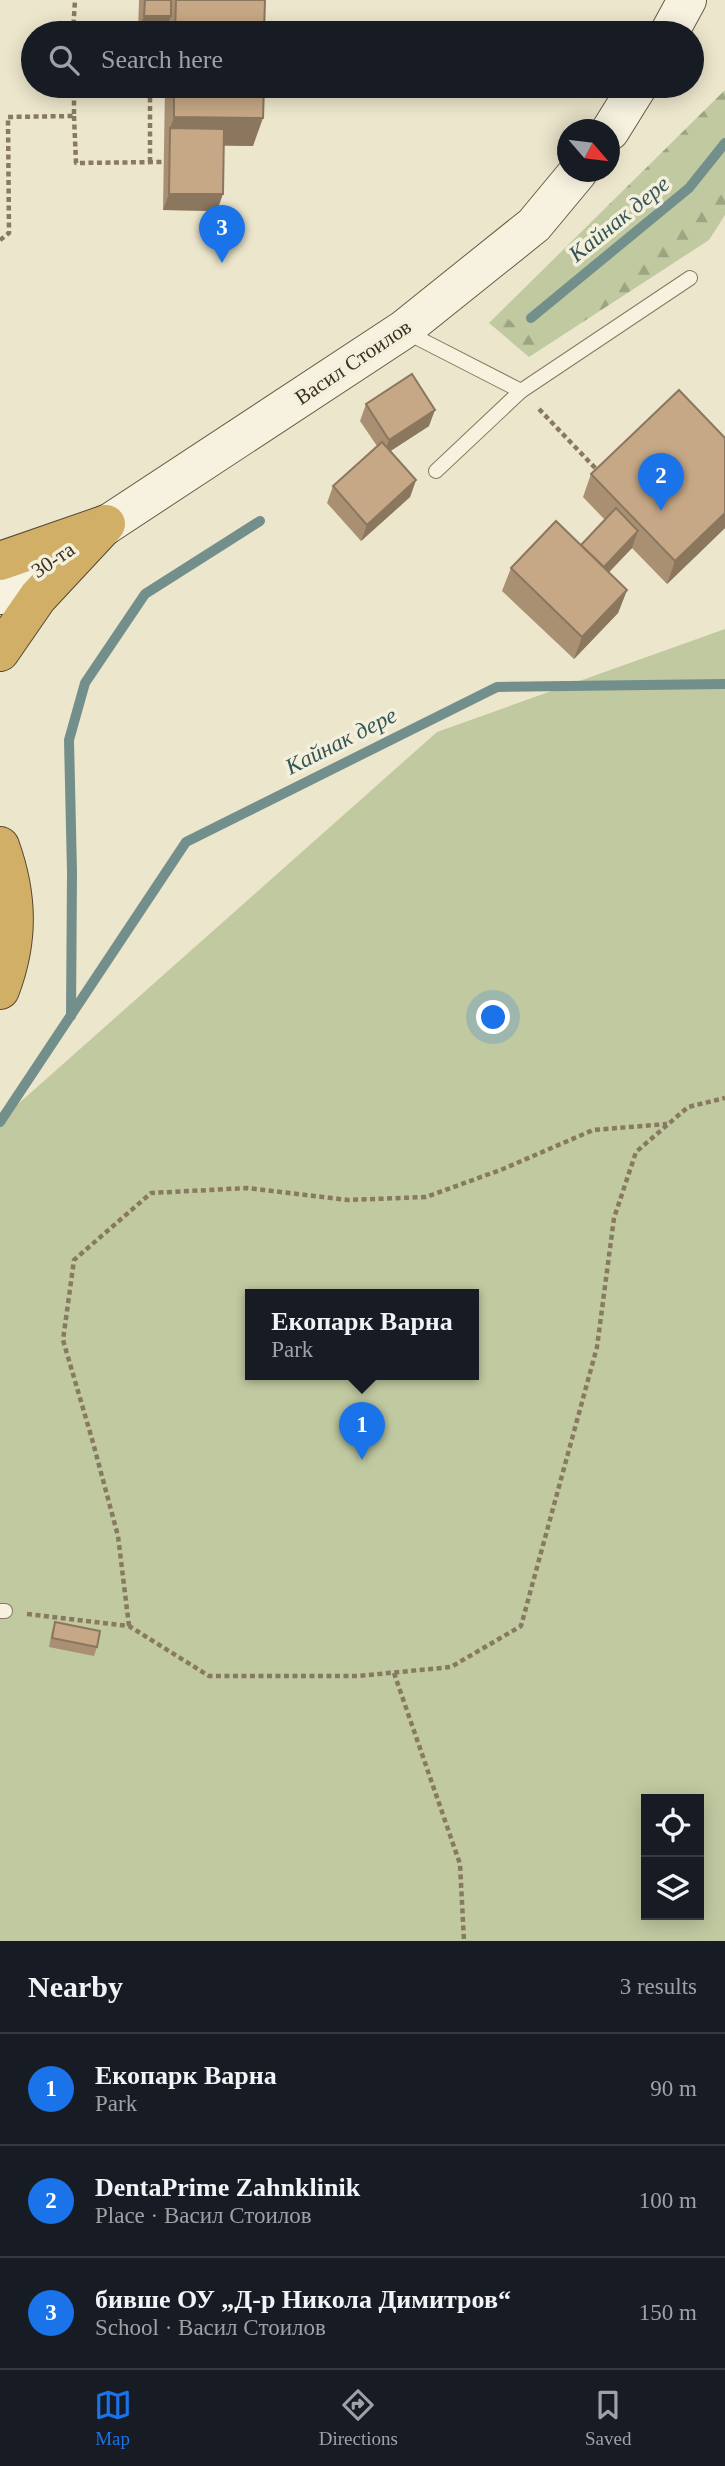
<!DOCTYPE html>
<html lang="en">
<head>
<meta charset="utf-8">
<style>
	body { margin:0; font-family:Georgia,serif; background:#242831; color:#f1f3f6 }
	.controls { position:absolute; right:21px; bottom:21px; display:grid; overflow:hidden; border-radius:0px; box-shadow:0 4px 18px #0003 }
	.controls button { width:63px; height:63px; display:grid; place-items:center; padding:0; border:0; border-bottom:2px solid #363941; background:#171b24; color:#f1f3f6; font:35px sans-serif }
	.compass { position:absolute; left:557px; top:119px; width:63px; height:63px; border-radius:50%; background:#171b24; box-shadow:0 4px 18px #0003; rotate:118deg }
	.you { position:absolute; left:494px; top:1018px; width:24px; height:24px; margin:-18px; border:5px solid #fff; border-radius:50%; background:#1a73e8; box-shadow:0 0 0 10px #1a73e833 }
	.badge { display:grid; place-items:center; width:46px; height:46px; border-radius:50%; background:#1a73e8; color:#fff; font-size:23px; font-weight:700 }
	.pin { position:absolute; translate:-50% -58px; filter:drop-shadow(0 2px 4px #0008) }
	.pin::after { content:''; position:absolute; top:37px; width:24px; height:21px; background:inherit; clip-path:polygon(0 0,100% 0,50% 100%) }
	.popup { position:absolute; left:245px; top:1289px; width:234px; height:91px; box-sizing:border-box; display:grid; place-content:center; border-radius:0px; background:#171b24; filter:drop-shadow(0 2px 5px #0005); font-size:23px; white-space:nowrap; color:#9ea1a6 }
	.popup b { font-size:26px; color:#f1f3f6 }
	.popup::after { content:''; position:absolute; left:50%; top:100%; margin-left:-14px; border:14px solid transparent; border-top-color:#171b24 }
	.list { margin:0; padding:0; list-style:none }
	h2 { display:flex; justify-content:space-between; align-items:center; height:91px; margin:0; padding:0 28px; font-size:30px }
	h2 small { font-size:23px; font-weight:400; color:#9ea1a6 }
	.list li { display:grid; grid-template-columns:46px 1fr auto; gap:21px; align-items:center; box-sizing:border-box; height:112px; padding:0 28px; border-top:2px solid #363941 }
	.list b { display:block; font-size:26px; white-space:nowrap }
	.list p { margin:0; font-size:23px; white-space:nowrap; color:#9ea1a6 }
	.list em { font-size:23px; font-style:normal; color:#9ea1a6 }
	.icon { flex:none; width:38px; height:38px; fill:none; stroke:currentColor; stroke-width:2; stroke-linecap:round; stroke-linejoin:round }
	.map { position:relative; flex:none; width:725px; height:1941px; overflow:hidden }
	.search { position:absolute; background:#171b24; box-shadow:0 4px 18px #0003; left:21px; right:21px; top:21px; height:77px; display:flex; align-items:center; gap:18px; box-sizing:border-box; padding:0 24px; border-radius:38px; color:#9ea1a6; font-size:26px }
	.sheet { height:427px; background:#171b24 }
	nav { display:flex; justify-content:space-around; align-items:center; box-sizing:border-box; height:98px; border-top:2px solid #363941; background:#171b24; font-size:19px; color:#9ea1a6 }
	nav a { display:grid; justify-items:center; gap:4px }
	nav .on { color:#1a73e8 }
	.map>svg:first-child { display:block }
	.forest { fill:url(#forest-firs) }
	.garden { fill:#c0c9a0; fill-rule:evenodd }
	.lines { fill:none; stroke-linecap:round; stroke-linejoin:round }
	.stream { stroke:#738f8b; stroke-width:10 }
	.lane-casing { stroke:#887a61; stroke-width:16 }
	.secondary-casing { stroke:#6a5b44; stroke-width:40 }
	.highway-casing { stroke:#564834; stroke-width:40 }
	.path { stroke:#887a61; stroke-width:4.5; stroke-dasharray:5 3.5; stroke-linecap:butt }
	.lane { stroke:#f7f2df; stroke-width:14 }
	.secondary { stroke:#f7f2df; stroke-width:38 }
	.highway { stroke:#d1af66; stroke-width:38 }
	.wall { fill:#aa9073 }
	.shaded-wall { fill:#8b765e }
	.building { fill:#c6a886; stroke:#8b765e; stroke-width:2 }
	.labels { text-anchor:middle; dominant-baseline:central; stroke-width:7; stroke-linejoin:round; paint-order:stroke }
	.street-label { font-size:21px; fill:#3a3123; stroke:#f4efdb }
	.water-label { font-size:23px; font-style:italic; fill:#345658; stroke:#f4efdb }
</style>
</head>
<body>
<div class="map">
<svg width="725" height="1941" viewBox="0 0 725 1941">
	<defs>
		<pattern id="forest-firs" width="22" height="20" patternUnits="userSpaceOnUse" patternTransform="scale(1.75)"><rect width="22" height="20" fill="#c0c9a0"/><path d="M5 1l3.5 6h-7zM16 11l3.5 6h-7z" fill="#9da482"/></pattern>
	</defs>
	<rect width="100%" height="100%" fill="#ece6cc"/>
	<path class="forest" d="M 725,90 L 725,215 L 709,240 L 529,357 L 489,323 Z"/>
	<g class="garden">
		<path d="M 725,108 L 725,174 L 682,221 L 537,341 L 504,316 Z"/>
		<path d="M 725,629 L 725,1941 L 0,1941 L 0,1120 L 437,732 ZM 250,1294 L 474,1294 L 474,1374 L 250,1374 ZM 646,1799 L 699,1799 L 699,1915 L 646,1915 Z"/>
	</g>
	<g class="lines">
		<g class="stream">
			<path d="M 531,318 L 689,188 L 725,143"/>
			<path d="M 71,1016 L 72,872 L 69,740 L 85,683 L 145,594 L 260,521"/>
			<path d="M 0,1122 L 186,842 L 497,687 L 725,684"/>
		</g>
		<g class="lane-casing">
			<g id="lane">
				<path d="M 404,331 L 521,391 L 690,278"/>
				<path d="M 436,471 L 521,391"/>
				<path d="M 0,1611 L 5,1611"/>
			</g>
		</g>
		<g class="secondary-casing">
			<g id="secondary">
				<path d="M 669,33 L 687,0"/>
				<path d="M 610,131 L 638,86"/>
				<path d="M 0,595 L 403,330 L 534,225 L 578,172"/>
			</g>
		</g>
		<g class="highway-casing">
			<g id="highway">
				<path d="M 0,561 L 101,526"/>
				<path d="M 0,652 L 38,597 L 106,524"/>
				<path d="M 0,846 C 18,896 19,940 0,990"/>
			</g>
		</g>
		<g class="path">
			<path d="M 73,33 L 75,0"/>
			<path d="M 74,116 L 76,163 L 163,162"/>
			<path d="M 150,162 L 150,86"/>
			<path d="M 0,240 L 9,233 L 8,117 L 74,116 L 74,86"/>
			<path d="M 539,409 L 598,471"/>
			<path d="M 27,1614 L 129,1626 L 209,1676 L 358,1676 L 451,1667 L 521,1626 L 597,1347 L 614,1218 L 636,1152 L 688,1107 L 725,1098"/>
			<path d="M 129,1626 L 118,1536 L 92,1439 L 63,1340 L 74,1260 L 151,1193 L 247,1188 L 348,1200 L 426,1197 L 503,1169 L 593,1130 L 667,1124"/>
			<path d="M 394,1673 L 460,1864 L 464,1941"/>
		</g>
		<use href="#lane" class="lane"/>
		<use href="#secondary" class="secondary"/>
		<use href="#highway" class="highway"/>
	</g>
	<g class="wall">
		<path d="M 139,0 L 265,0 L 264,33 L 165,33 L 166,31 L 165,33 L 138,33 Z"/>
		<path d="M 165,86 L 264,86 L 253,146 L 224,145 L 217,211 L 163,210 Z"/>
		<path d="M 366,404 L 429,426 L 390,451 L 416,480 L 410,497 L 361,541 L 327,503 L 333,486 L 377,446 L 360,421 Z"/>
		<path d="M 725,438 L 725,528 L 667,584 L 632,548 L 609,572 L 627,590 L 618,613 L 574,659 L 502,591 L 511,568 L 581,545 L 605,520 L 583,497 L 591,474 Z"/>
		<path d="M 55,1622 L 97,1647 L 94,1656 L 49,1647 L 52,1631 Z"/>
	</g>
	<g class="shaded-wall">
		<path d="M 144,16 L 171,16 L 165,33 L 138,33 Z"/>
		<path d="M 174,117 L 263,118 L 253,146 L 170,145 L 170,128 Z"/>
		<path d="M 169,194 L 223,194 L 217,211 L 163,210 Z"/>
		<path d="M 435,410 L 429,426 L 383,456 L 389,440 Z"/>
		<path d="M 416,480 L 410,497 L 361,541 L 367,525 Z"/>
		<path d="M 725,513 L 725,528 L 667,584 L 675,561 Z"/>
		<path d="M 638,531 L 632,548 L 593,589 L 599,572 Z"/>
		<path d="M 627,590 L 618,613 L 574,659 L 582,637 Z"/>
	</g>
	<g class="building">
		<path d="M 145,0 L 171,0 L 171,16 L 144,16 Z"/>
		<path d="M 176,0 L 265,0 L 264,33 L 175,33 Z"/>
		<path d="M 174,86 L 264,86 L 263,118 L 174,117 Z"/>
		<path d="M 170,128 L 224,129 L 223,194 L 169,194 Z"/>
		<path d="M 412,374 L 435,410 L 389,440 L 366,404 Z"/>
		<path d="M 679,390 L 725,438 L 725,513 L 675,561 L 591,474 Z"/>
		<path d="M 382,442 L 416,480 L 367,525 L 333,486 Z"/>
		<path d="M 616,508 L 638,531 L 604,567 L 581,545 Z"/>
		<path d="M 556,521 L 627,590 L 582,637 L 511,568 Z"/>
		<path d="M 55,1622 L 100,1631 L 97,1647 L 52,1638 Z"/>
	</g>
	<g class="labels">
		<g class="street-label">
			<text transform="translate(353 362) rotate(-34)">Васил Стоилов</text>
			<text transform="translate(53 560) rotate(-34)">30-та</text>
		</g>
		<g class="water-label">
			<text transform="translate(619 219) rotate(-39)">Кайнак дере</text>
			<text transform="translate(341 741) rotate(-27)">Кайнак дере</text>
		</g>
	</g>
</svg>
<div class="controls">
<button><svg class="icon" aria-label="locate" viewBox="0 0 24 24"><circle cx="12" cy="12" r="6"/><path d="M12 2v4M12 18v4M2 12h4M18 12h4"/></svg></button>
<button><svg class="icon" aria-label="layers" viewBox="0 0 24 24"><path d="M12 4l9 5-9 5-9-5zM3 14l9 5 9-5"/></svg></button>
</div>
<svg class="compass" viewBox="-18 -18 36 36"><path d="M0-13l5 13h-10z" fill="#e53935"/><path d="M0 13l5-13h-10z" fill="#9ea1a6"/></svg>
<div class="you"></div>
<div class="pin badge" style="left:362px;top:1460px">1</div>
<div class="popup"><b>Екопарк Варна</b>Park</div>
<div class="pin badge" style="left:661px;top:511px">2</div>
<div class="pin badge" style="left:222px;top:263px">3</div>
<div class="search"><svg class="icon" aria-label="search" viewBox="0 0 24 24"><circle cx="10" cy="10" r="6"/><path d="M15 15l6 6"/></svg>Search here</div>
</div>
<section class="sheet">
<h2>Nearby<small>3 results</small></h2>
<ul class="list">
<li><span class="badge">1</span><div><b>Екопарк Варна</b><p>Park</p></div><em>90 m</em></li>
<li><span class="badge">2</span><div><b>DentaPrime Zahnklinik</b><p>Place · Васил Стоилов</p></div><em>100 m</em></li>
<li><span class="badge">3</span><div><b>бивше ОУ „Д-р Никола Димитров“</b><p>School · Васил Стоилов</p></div><em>150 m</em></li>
</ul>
</section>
<nav>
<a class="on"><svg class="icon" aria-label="map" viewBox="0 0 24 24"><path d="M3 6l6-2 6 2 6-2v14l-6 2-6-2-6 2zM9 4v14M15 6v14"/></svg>Map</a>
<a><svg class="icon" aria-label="directions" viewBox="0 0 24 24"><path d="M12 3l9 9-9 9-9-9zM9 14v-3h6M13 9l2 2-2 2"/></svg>Directions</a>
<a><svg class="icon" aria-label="saved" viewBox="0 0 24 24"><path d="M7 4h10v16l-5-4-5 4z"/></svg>Saved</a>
</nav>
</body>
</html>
